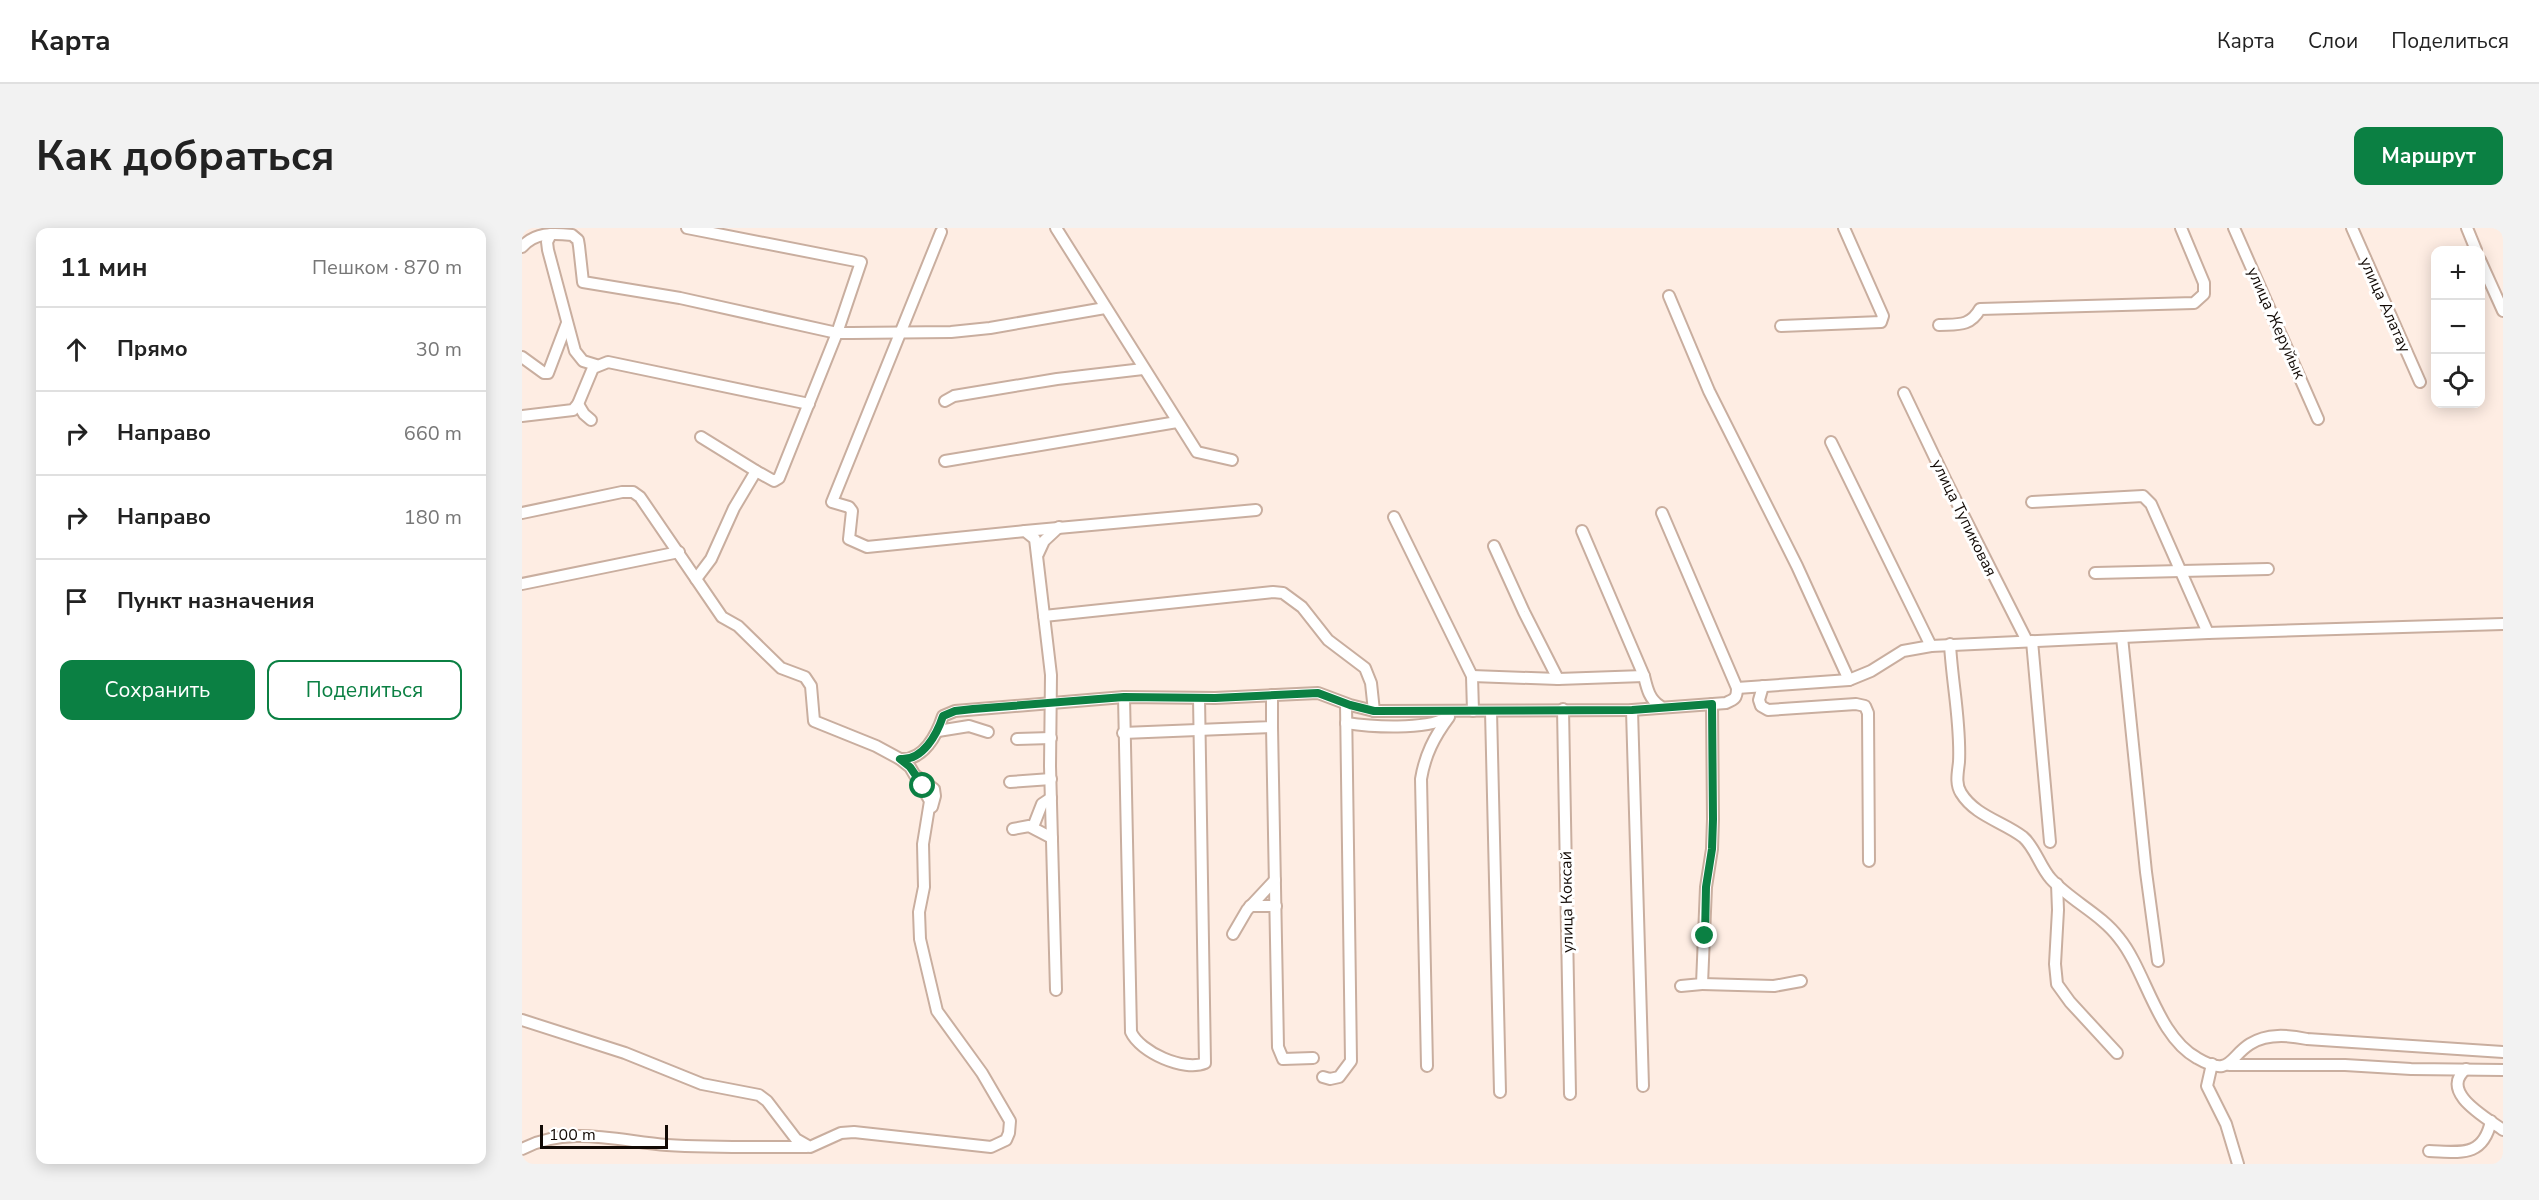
<!DOCTYPE html>
<html lang="ru">
<head>
<meta charset="utf-8">
<style>
	body { margin:0; font-family:"Nunito Sans",sans-serif; background:#f2f2f2; color:#222 }
	.controls { position:absolute; right:18px; top:18px; display:grid; overflow:hidden; border-radius:12px; box-shadow:0 3px 15px #0003 }
	.controls button { width:54px; height:54px; display:grid; place-items:center; padding:0; border:0; border-bottom:2px solid #e0e0e0; background:#fff; color:#222; font:30px sans-serif }
	.scale { position:absolute; left:18px; bottom:15px; width:128px; box-sizing:border-box; padding-left:6px; border:3px solid #120a05; border-top:0; font-size:16px; line-height:21px; white-space:nowrap; color:#120a05; -webkit-text-stroke:4px #fff; paint-order:stroke }
	.stop { position:absolute; width:18px; height:18px; margin:-14px; border:4px solid #0b8043; border-radius:50%; background:#fff }
	.stop.end { background:#0b8043; border-color:#fff; box-shadow:0 2px 6px #0008 }
	.list { margin:0; padding:0; list-style:none }
	h2 { display:flex; justify-content:space-between; align-items:center; height:78px; margin:0; padding:0 24px; font-size:26px }
	h2 small { font-size:20px; font-weight:400; color:#767676 }
	.list li { display:grid; grid-template-columns:39px 1fr auto; gap:18px; align-items:center; box-sizing:border-box; height:84px; padding:0 24px; border-top:2px solid #e0e0e0 }
	.list b { display:block; font-size:22px; white-space:nowrap }
	.list em { font-size:20px; font-style:normal; color:#767676 }
	.actions { display:flex; gap:12px; padding:18px 24px }
	.actions a { flex:1; padding:14px 0; border:2px solid #0b8043; border-radius:12px; text-align:center; font-size:21px; color:#0b8043 }
	.actions .main { background:#0b8043; color:#fff }
	.icon { flex:none; width:33px; height:33px; fill:none; stroke:currentColor; stroke-width:2; stroke-linecap:round; stroke-linejoin:round }
	.map { position:relative; flex:none; width:1981px; height:936px; overflow:hidden; border-radius:12px }
	header { display:flex; align-items:center; gap:36px; box-sizing:border-box; height:84px; padding:0 30px; background:#fff; border-bottom:2px solid #e0e0e0 }
	header strong { font-size:28px }
	nav { display:flex; gap:33px; margin-inline-start:auto; font-size:21px }
	.intro { display:flex; align-items:center; justify-content:space-between; box-sizing:border-box; height:144px; padding:0 36px }
	h1 { margin:0; font-size:42px }
	.button { padding:15px 27px; border-radius:12px; background:#0b8043; color:#fff; font-size:21px; font-weight:700 }
	main { display:flex; gap:36px; padding:0 36px }
	aside { flex:1; background:#fff; border-radius:12px; box-shadow:0 3px 15px #0003 }
	.map>svg:first-child { display:block }
	.lines { fill:none; stroke-linecap:round; stroke-linejoin:round }
	.minor-casing { stroke:#c9ae9f; stroke-width:14 }
	.minor { stroke:#fff; stroke-width:10 }
	.route { stroke:#0b8043; stroke-width:8 }
	.labels { text-anchor:middle; dominant-baseline:central; stroke-width:6; stroke-linejoin:round; paint-order:stroke }
	.street-label { font-size:16px; fill:#120a05; stroke:#fff }
</style>
</head>
<body>
<header>
<strong>Карта</strong>
<nav><a>Карта</a><a>Слои</a><a>Поделиться</a></nav>
</header>
<div class="intro"><h1>Как добраться</h1><a class="button">Маршрут</a></div>
<main>
<aside>
<h2>11 мин<small>Пешком · 870 m</small></h2>
<ul class="list">
<li><svg class="icon" aria-label="ahead" viewBox="0 0 24 24"><path d="M12 20V5M6 11l6-6 6 6"/></svg><div><b>Прямо</b></div><em>30 m</em></li>
<li><svg class="icon" aria-label="right" viewBox="0 0 24 24"><path d="M7 20v-9h11M14 6l5 5-5 5"/></svg><div><b>Направо</b></div><em>660 m</em></li>
<li><svg class="icon" aria-label="right" viewBox="0 0 24 24"><path d="M7 20v-9h11M14 6l5 5-5 5"/></svg><div><b>Направо</b></div><em>180 m</em></li>
<li><svg class="icon" aria-label="arrive" viewBox="0 0 24 24"><path d="M6 21V4h12l-3 4 3 4H6"/></svg><div><b>Пункт назначения</b></div></li>
</ul>
<div class="actions"><a class="main">Сохранить</a><a>Поделиться</a></div>
</aside>
<div class="map">
<svg width="1981" height="936" viewBox="0 0 1981 936">
	<rect width="100%" height="100%" fill="#feede3"/>
	<g class="lines">
		<g class="minor-casing">
			<g id="minor">
				<path d="M 165,0 L 339,34 L 315,105 L 257,250 L 252,253 L 234,243 L 212,280 L 189,331 L 174,351"/>
				<path d="M 534,0 L 675,224 L 710,232"/>
				<path d="M 1712,0 L 1796,191"/>
				<path d="M 1830,0 L 1898,154"/>
				<path d="M 1945,0 L 1954,22"/>
				<path d="M 419,4 L 310,274 L 327,279 L 330,283 L 327,311 L 345,319 L 503,303 L 513,311 L 529,447 L 528,538 L 534,762"/>
				<path d="M 29,6 L 25,14 L 26,22 L 53,123 L 61,133 L 74,137"/>
				<path d="M 0,19 C 13,4 31,5 50,7 L 56,12 L 57,18 L 61,54 L 158,70 L 315,105 L 330,105 L 429,104 L 468,100 L 583,80"/>
				<path d="M 1958,32 L 1981,83"/>
				<path d="M 1147,68 L 1187,163 L 1275,338 L 1327,452"/>
				<path d="M 1417,97 C 1435,96 1448,99 1458,81 L 1672,75 L 1682,66 L 1682,55 L 1659,0"/>
				<path d="M 1259,98 L 1359,94 L 1361,88 L 1322,0"/>
				<path d="M 0,129 L 22,145 L 26,145 L 45,95"/>
				<path d="M 1382,165 L 1425,255 L 1505,413"/>
				<path d="M 423,173 L 432,168 L 535,151 L 621,141"/>
				<path d="M 56,176 L 62,186 L 69,192"/>
				<path d="M 0,188 L 51,182 L 56,176 L 71,140 L 86,134 L 287,176"/>
				<path d="M 179,209 L 234,243"/>
				<path d="M 1309,214 L 1409,418"/>
				<path d="M 423,233 L 655,194"/>
				<path d="M 1510,274 L 1621,268 L 1629,276 L 1686,405"/>
				<path d="M 0,285 L 100,264 L 111,264 L 118,269 L 200,389 L 216,398 L 259,440 L 283,449 L 289,458 L 292,493 L 354,518 L 378,531 L 388,539 L 408,573 L 401,616 L 402,659 L 397,684 L 398,711 L 415,783 L 460,845 L 488,893 L 487,905 L 484,912 L 469,919 L 332,904 L 319,905 L 288,919 L 274,911 L 245,873 L 237,867 L 180,856 L 103,825 L 0,792"/>
				<path d="M 872,289 L 950,448 L 951,483"/>
				<path d="M 503,303 L 734,282"/>
				<path d="M 1060,303 L 1122,448 C 1125,460 1127,471 1138,478"/>
				<path d="M 972,318 L 1002,384 L 1036,451"/>
				<path d="M 516,326 L 522,313 L 537,299"/>
				<path d="M 1573,345 L 1746,341"/>
				<path d="M 0,356 L 157,324"/>
				<path d="M 522,388 L 751,364 L 761,365 L 780,379 L 806,412 L 843,440 L 849,455 L 852,483"/>
				<path d="M 1600,409 L 1624,644 L 1636,733"/>
				<path d="M 1510,413 L 1528,614"/>
				<path d="M 1428,416 C 1430,455 1439,495 1437,534 C 1436,544 1433,556 1439,565 C 1453,588 1482,594 1501,609 C 1513,619 1518,639 1529,651 C 1549,673 1579,686 1597,710 C 1624,743 1635,808 1675,830 C 1709,850 1707,829 1728,816 C 1745,805 1766,807 1785,811 L 1981,824"/>
				<path d="M 950,448 L 1036,451 L 1122,448"/>
				<path d="M 1241,458 L 1237,472 L 1239,478 L 1246,482 L 1334,476 L 1343,478 L 1346,485 L 1347,633"/>
				<path d="M 1215,460 L 1327,452 L 1349,443 L 1381,423 L 1409,418 L 1686,405 L 1981,396"/>
				<path d="M 602,469 L 609,804 C 618,824 662,844 683,835 L 677,470"/>
				<path d="M 1041,481 L 1048,866"/>
				<path d="M 1110,482 L 1121,858"/>
				<path d="M 969,483 L 978,864"/>
				<path d="M 824,495 C 850,499 902,502 925,490"/>
				<path d="M 750,499 L 756,819 L 761,831 L 791,830"/>
				<path d="M 416,503 L 447,498 L 466,504"/>
				<path d="M 601,505 L 750,499 L 750,467"/>
				<path d="M 495,511 L 529,510"/>
				<path d="M 378,531 C 402,533 415,506 421,488 L 433,483 L 602,469 L 693,470 L 796,465 L 828,477 L 852,483 L 1110,482 L 1204,475 C 1213,471 1215,470 1215,460 L 1140,285"/>
				<path d="M 396,549 L 412,561 L 413,568 L 410,579"/>
				<path d="M 488,554 L 529,551"/>
				<path d="M 511,599 L 520,576 L 529,570"/>
				<path d="M 491,601 L 507,598 L 530,610"/>
				<path d="M 1535,656 L 1536,682 L 1533,736 L 1535,756 L 1548,774 L 1595,825"/>
				<path d="M 728,678 L 754,678"/>
				<path d="M 711,706 L 725,682 L 753,652"/>
				<path d="M 1180,756 L 1252,758 L 1279,753"/>
				<path d="M 1159,758 L 1180,756 L 1184,659 L 1190,621 L 1191,591 L 1190,476"/>
				<path d="M 1690,836 L 1685,858 L 1704,896 L 1716,936"/>
				<path d="M 1707,837 L 1823,837 L 1889,841 L 1981,842"/>
				<path d="M 905,838 L 899,551 C 903,527 912,509 927,489"/>
				<path d="M 1944,841 C 1916,864 1965,890 1981,902"/>
				<path d="M 801,849 L 808,851 L 817,849 L 829,833 L 824,476"/>
				<path d="M 0,921 C 46,897 96,913 145,917 C 192,920 238,919 285,919"/>
				<path d="M 1907,923 C 1938,924 1961,930 1969,893"/>
			</g>
		</g>
		<use href="#minor" class="minor"/>
	</g>
	<g class="lines">
		<path class="route" d="M 401,558 L 388,539 L 378,531 C 401,533 415,506 421,488 L 433,483 L 451,481 L 602,469 L 693,470 L 796,465 L 828,477 L 852,483 L 1110,482 L 1190,476 L 1191,591 L 1190,621 L 1184,659 L 1183,708"/>
	</g>
	<g class="labels">
		<g class="street-label">
			<text transform="translate(1863 77) rotate(66)">улица Алатау</text>
			<text transform="translate(1754 95) rotate(66)">улица Жеруйык</text>
			<text transform="translate(1442 290) rotate(64)">улица Тупиковая</text>
			<text transform="translate(1045 674) rotate(-91)">улица Коксай</text>
		</g>
	</g>
</svg>
<div class="controls">
<button>+</button>
<button>−</button>
<button><svg class="icon" aria-label="locate" viewBox="0 0 24 24"><circle cx="12" cy="12" r="6"/><path d="M12 2v4M12 18v4M2 12h4M18 12h4"/></svg></button>
</div>
<div class="scale">100 m</div>
<div class="stop" style="left:401px;top:558px"></div>
<div class="stop end" style="left:1183px;top:708px"></div>
</div>
</main>
</body>
</html>
